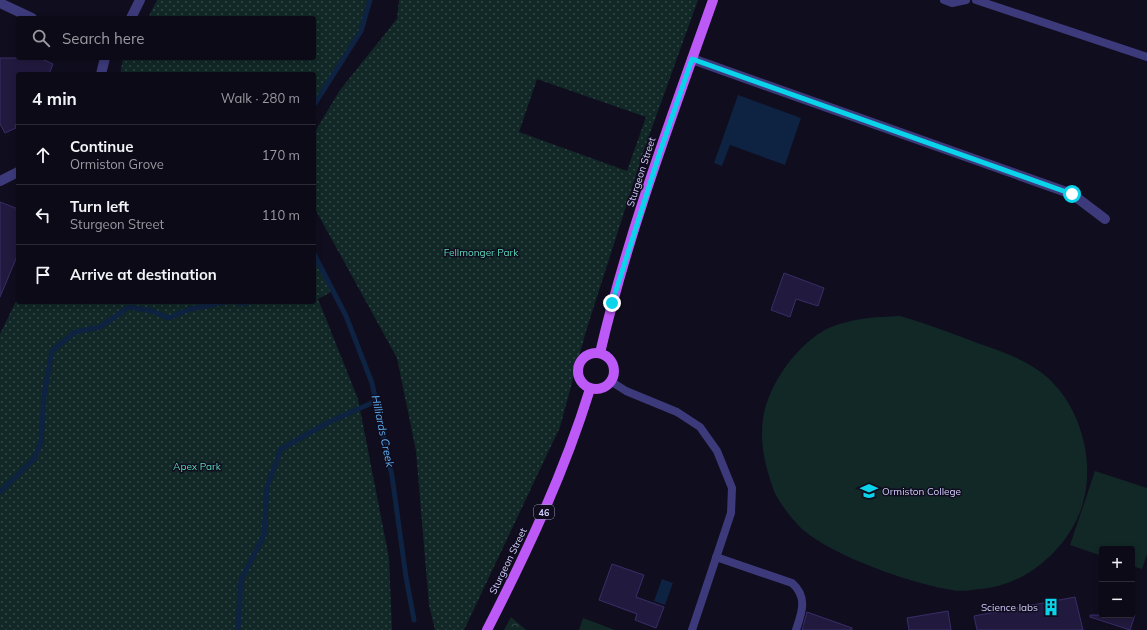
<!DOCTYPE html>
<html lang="en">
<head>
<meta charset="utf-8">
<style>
	body { margin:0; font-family:Mulish,sans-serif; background:#1a1823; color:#f1f3f6 }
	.controls { position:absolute; right:12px; bottom:12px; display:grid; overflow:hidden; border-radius:4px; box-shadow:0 2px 6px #0003 }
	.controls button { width:36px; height:36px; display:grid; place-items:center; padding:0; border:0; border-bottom:1px solid #2c2b35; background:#0c0a16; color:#f1f3f6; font:20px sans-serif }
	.stop { position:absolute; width:12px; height:12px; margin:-9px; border:3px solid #0bd3ea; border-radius:50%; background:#fff }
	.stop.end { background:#0bd3ea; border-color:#fff; box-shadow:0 1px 4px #0008 }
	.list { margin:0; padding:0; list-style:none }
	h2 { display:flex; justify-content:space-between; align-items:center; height:52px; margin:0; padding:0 16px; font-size:17px }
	h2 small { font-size:13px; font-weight:400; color:#9a9aa1 }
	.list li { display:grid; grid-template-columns:26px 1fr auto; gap:12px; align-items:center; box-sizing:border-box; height:60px; padding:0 16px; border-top:1px solid #2c2b35 }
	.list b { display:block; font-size:15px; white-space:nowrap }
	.list p { margin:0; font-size:13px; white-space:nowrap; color:#9a9aa1 }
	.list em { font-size:13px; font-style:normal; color:#9a9aa1 }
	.icon { flex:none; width:22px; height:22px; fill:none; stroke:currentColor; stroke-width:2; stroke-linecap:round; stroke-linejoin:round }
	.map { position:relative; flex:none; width:1147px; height:630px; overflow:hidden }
	.search { position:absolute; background:#0c0a16; box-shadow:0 2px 6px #0003; left:16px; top:16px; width:300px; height:44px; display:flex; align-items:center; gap:10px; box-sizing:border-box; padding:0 14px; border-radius:4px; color:#9a9aa1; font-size:15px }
	.panel { position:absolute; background:#0c0a16; box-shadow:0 2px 6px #0003; left:16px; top:72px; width:300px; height:232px; border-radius:4px }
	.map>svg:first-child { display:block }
	.green { fill:url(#green-dots); fill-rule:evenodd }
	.forest { fill:url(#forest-crowns) }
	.pitch { fill:#112827 }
	.water { fill:#0e2241 }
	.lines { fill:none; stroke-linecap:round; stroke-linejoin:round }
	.stream { stroke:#0e2241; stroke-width:5 }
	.building { fill:#221a3e; stroke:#392d69 }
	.lane { stroke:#3d3a7b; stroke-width:8 }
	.street { stroke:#3d3a7b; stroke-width:10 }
	.primary { stroke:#bd59f7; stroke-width:10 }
	.route { stroke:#0bd3ea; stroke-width:5 }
	.labels { text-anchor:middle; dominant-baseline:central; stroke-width:3; stroke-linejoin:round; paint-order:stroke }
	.shield { fill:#100d1e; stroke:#9893ba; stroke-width:1 }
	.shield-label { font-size:9px; font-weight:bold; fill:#d2cdfd }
	.street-label { font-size:10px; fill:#d2cdfd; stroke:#100d1e }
	.park-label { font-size:10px; fill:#5dd8ba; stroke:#100d1e }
	.poi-label { font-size:10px; fill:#d2cdfd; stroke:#100d1e; text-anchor:start }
	.water-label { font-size:11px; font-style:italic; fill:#60b1f7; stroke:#100d1e }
</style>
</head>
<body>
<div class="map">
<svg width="1147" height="630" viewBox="0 0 1147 630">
	<defs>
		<pattern id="green-dots" width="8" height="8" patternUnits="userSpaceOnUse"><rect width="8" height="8" fill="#112827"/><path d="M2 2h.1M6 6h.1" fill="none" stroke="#334647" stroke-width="1.8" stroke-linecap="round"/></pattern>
		<pattern id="forest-crowns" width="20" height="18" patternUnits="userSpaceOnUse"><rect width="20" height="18" fill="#112827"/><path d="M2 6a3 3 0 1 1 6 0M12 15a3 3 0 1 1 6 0" fill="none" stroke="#334647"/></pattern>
	</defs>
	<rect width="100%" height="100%" fill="#100d1e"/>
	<g class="green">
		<path d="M 157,0 L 370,0 L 361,31 L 314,105 L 314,74 L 120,74 L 123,58 L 314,58 L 314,18 L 148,18 Z"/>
		<path d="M 399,0 L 698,0 L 645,147 L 586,331 L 560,427 L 464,630 L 435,630 L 429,605 L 416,451 L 397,358 L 314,207 L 314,141 L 316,130 L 340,90 L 397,19 ZM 537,79 L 646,117 L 627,171 L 519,132 Z"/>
		<path d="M 314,254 L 333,291 L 318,299 L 358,399 L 389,558 L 392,630 L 0,630 L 0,334 L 18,297 L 18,302 L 314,302 Z"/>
	</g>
	<path class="forest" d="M 511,617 L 526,630 L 504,630 Z"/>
	<g class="pitch">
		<path d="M 900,316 C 927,324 954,334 980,344 C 1004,352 1029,361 1048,378 C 1083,410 1097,468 1080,512 C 1064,553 1023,586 980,589 C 971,590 960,592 952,590 C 912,584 829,555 800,527 C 792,519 783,507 777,497 C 774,492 772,485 770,479 C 764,460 760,440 763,419 C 768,384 798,342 831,327 C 854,318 875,317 900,316 Z"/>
		<path d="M 1095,471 L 1147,488 L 1147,554 L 1142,569 L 1132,566 L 1132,549 L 1102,549 L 1102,556 L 1070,545 Z"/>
		<path d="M 583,618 L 615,630 L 616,630 L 579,630 Z"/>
	</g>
	<g class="water">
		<path d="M 738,95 L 801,118 L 785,165 L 730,145 L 722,166 L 714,163 Z"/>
		<path d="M 662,579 L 673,583 L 665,605 L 654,601 Z"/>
	</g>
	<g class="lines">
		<g class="stream">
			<path d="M 314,105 L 361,31 L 370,0"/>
			<path d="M 314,254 L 346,316 L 372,383 L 392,476 L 406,577 L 414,620"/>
			<path d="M 237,302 L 245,304 L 247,302"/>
			<path d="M 0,492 L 34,459 L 41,442 L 44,395 L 52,351 L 75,332 L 100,327 L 129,307 L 152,311 L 169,318 L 187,310 L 225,302"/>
			<path d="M 238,630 L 241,580 L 264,535 L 267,487 L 281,449 L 329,422 L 376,401"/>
		</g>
	</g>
	<g class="building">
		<path d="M 0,58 L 40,58 L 53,64 L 49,74 L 18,74 L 18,123 L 15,125 L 16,128 L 5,133 L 0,124 Z"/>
		<path d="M 0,202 L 18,209 L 18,254 L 0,297 Z"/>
		<path d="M 784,273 L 824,288 L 818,306 L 796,299 L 790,317 L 771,310 Z"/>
		<path d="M 612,564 L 644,575 L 636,597 L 664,607 L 656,628 L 635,620 L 637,614 L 599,600 Z"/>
		<path d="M 1075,597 L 1083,630 L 977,630 L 974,616 Z"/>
		<path d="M 948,611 L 951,630 L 909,630 L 907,618 Z"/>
		<path d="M 807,612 L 852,628 L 852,630 L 802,630 Z"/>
		<path d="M 1090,615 L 1135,615 L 1130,630 L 1090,617 Z"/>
	</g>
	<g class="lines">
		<g class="lane">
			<path d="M 944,0 L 952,3 L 966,0"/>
			<path d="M 976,0 L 1147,57"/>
			<path d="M 612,382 L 626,391 L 677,412 L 700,427 L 717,451 L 732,488 L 731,513 L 692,630"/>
			<path d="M 716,557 L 792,583 C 808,597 802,612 796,630"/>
		</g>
		<g class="street">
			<path d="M 0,3 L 32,18"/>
			<path d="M 131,18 L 140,0"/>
			<path d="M 692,59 L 1072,194 L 1105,219"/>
			<path d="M 101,74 L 105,58"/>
			<path d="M 0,181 L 18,172"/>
		</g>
		<g class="primary">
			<circle cx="596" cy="371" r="18"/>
			<path d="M 600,353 C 628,233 672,116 713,0"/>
			<path d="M 487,630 C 527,552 564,473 590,389"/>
		</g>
	</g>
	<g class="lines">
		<path class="route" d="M 612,303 L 660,152 L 692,59 L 1072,194"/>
	</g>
	<defs>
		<g id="school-bare" transform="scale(1.38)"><path d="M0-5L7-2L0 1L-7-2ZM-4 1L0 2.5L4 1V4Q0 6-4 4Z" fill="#0bd3ea" stroke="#100d1e" stroke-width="2.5" paint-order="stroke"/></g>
		<g id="building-bare" transform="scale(1.38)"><path d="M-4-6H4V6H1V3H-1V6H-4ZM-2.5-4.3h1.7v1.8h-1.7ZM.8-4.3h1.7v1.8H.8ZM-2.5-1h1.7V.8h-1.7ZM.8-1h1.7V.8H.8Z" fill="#0bd3ea" stroke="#100d1e" stroke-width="2.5" paint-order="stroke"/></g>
	</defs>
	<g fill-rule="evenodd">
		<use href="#school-bare" x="869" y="491"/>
		<use href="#building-bare" x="1051" y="607"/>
	</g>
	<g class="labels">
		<rect class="shield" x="534" y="505" width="20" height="14" rx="3"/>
		<g class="shield-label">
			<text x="544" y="512">46</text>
		</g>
		<g class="street-label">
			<text transform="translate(641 172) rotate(-72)">Sturgeon Street</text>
			<text transform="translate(508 561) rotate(-64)">Sturgeon Street</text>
		</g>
		<g class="park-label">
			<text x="481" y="252">Fellmonger Park</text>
			<text x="197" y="466">Apex Park</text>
		</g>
		<g class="poi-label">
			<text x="882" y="491">Ormiston College</text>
			<text x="1038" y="607" text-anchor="end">Science labs</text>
		</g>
		<g class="water-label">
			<text transform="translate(383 431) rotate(78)">Hilliards Creek</text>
		</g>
	</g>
</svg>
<div class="controls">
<button>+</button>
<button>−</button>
</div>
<div class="stop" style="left:1072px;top:194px"></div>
<div class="stop end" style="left:612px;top:303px"></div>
<div class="search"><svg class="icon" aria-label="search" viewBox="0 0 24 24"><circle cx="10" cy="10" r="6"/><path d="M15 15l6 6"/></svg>Search here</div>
<section class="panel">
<h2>4 min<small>Walk · 280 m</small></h2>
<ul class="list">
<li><svg class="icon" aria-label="ahead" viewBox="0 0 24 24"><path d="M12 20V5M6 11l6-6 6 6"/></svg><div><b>Continue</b><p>Ormiston Grove</p></div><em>170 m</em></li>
<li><svg class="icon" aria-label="left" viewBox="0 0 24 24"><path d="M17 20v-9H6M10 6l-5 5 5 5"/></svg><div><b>Turn left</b><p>Sturgeon Street</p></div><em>110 m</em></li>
<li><svg class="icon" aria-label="arrive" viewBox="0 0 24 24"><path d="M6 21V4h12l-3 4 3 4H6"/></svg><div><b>Arrive at destination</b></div></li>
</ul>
</section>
</div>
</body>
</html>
